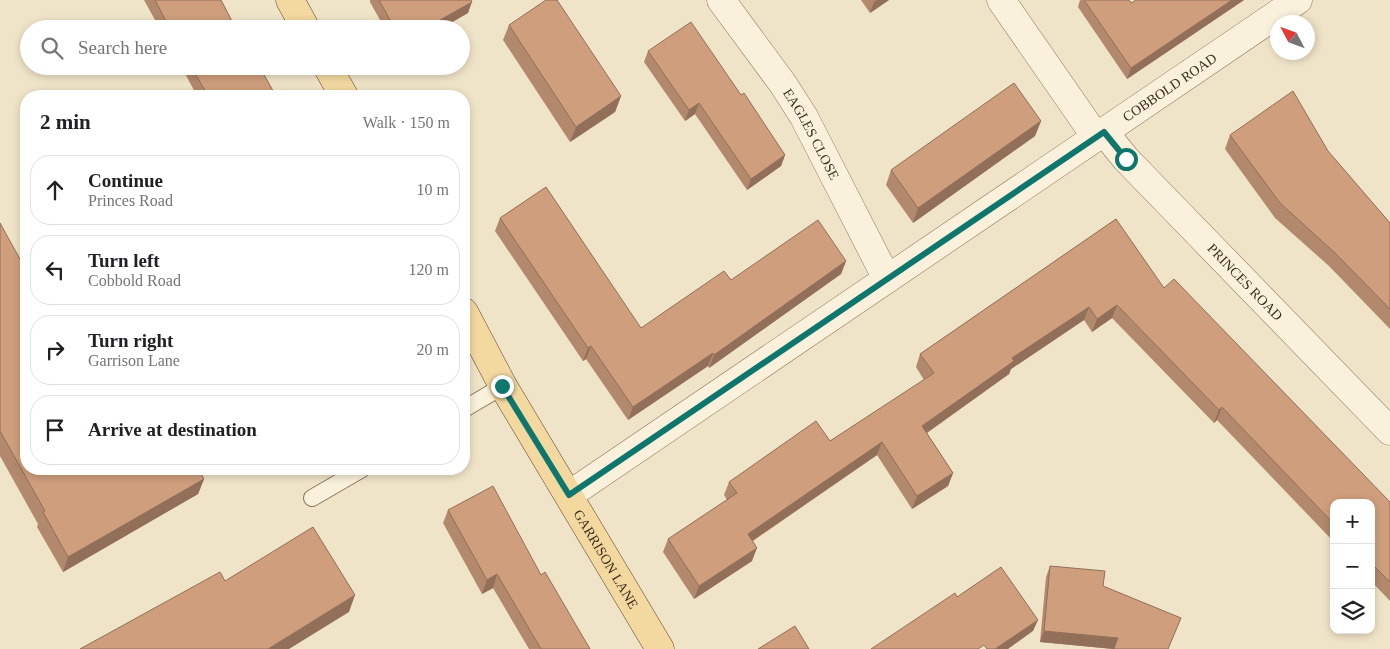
<!DOCTYPE html>
<html lang="en">
<head>
<meta charset="utf-8">
<style>
	body { margin:0; font-family:Georgia,serif; background:#f6f6f6; color:#202124 }
	.controls { position:absolute; right:15px; bottom:15px; display:grid; overflow:hidden; border-radius:10px; box-shadow:0 2px 8px #0003 }
	.controls button { width:45px; height:45px; display:grid; place-items:center; padding:0; border:0; border-bottom:1px solid #e0e0e0; background:#fff; color:#202124; font:25px sans-serif }
	.compass { position:absolute; left:1270px; top:15px; width:45px; height:45px; border-radius:50%; background:#fff; box-shadow:0 2px 8px #0003; rotate:311deg }
	.stop { position:absolute; width:15px; height:15px; margin:-11px; border:4px solid #0f766e; border-radius:50%; background:#fff }
	.stop.end { background:#0f766e; border-color:#fff; box-shadow:0 1px 5px #0008 }
	.list { margin:0; padding:0; list-style:none }
	h2 { display:flex; justify-content:space-between; align-items:center; height:65px; margin:0; padding:0 20px; font-size:21px }
	h2 small { font-size:16px; font-weight:400; color:#757577 }
	.list li { display:grid; grid-template-columns:32px 1fr auto; gap:15px; align-items:center; box-sizing:border-box; height:70px; margin:0 10px 10px; padding:0 10px; border:1px solid #e0e0e0; border-radius:20px }
	.list b { display:block; font-size:19px; white-space:nowrap }
	.list p { margin:0; font-size:16px; white-space:nowrap; color:#757577 }
	.list em { font-size:16px; font-style:normal; color:#757577 }
	.icon { flex:none; width:28px; height:28px; fill:none; stroke:currentColor; stroke-width:2; stroke-linecap:round; stroke-linejoin:round }
	.map { position:relative; flex:none; width:1390px; height:649px; overflow:hidden }
	.search { position:absolute; background:#fff; box-shadow:0 2px 8px #0003; left:20px; top:20px; width:450px; height:55px; display:flex; align-items:center; gap:12px; box-sizing:border-box; padding:0 18px; border-radius:28px; color:#757577; font-size:19px }
	.panel { position:absolute; background:#fff; box-shadow:0 2px 8px #0003; left:20px; top:90px; width:450px; height:385px; border-radius:20px }
	.map>svg:first-child { display:block }
	.lines { fill:none; stroke-linecap:round; stroke-linejoin:round }
	.service-casing { stroke:#8d765c; stroke-width:18 }
	.minor-casing { stroke:#8d765c; stroke-width:29 }
	.primary-casing { stroke:#5b4430; stroke-width:29 }
	.service { stroke:#faf1dc; stroke-width:16 }
	.minor { stroke:#faf1dc; stroke-width:28 }
	.primary { stroke:#f3d9a0; stroke-width:28 }
	.wall { fill:#b2896c }
	.shaded-wall { fill:#916f58 }
	.building { fill:#cf9f7d; stroke:#916f58 }
	.route { stroke:#0f766e; stroke-width:6 }
	.labels { text-anchor:middle; dominant-baseline:central; stroke-width:4; stroke-linejoin:round; paint-order:stroke }
	.street-label { font-size:14px; fill:#3d2e20; stroke:#f7eed8 }
</style>
</head>
<body>
<div class="map">
<svg width="1390" height="649" viewBox="0 0 1390 649">
	<rect width="100%" height="100%" fill="#f0e4c8"/>
	<g class="lines">
		<g class="service-casing">
			<g id="service">
				<path d="M 464,409 L 503,386"/>
				<path d="M 312,498 L 362,469"/>
			</g>
		</g>
		<g class="minor-casing">
			<g id="minor">
				<path id="s1" d="M 721,0 L 783,84 L 804,117 L 887,279"/>
				<path d="M 1001,0 L 1096,137"/>
				<path id="s2" d="M 1104,132 L 1126,159 L 1191,226 L 1390,431"/>
				<path id="s3" d="M 569,495 L 1298,0"/>
			</g>
		</g>
		<g class="primary-casing">
			<g id="primary">
				<path d="M 290,0 L 306,29"/>
				<path d="M 327,66 L 344,96"/>
				<path id="s4" d="M 464,312 L 503,386 L 660,649"/>
			</g>
		</g>
		<use href="#service" class="service"/>
		<use href="#minor" class="minor"/>
		<use href="#primary" class="primary"/>
	</g>
	<g class="wall">
		<path d="M 144,0 L 221,0 L 234,25 L 238,29 L 160,29 Z"/>
		<path d="M 370,0 L 471,0 L 468,13 L 440,29 L 385,29 L 370,2 Z"/>
		<path d="M 861,0 L 889,0 L 870,13 Z"/>
		<path d="M 1080,0 L 1131,3 L 1136,0 L 1244,0 L 1127,79 L 1078,7 Z"/>
		<path d="M 509,25 L 621,96 L 615,112 L 570,142 L 503,40 Z"/>
		<path d="M 648,51 L 741,95 L 785,155 L 781,166 L 747,190 L 695,114 L 685,121 L 644,62 Z"/>
		<path d="M 181,66 L 259,66 L 276,96 L 197,96 Z"/>
		<path d="M 1041,121 L 1035,136 L 913,223 L 886,185 L 891,170 Z"/>
		<path d="M 1230,135 L 1328,151 L 1390,223 L 1390,329 L 1329,266 L 1275,218 L 1225,149 Z"/>
		<path d="M 500,218 L 641,328 L 731,280 L 846,261 L 841,274 L 709,368 L 708,366 L 628,420 L 586,359 L 583,361 L 495,231 Z"/>
		<path d="M 1116,219 L 1164,288 L 1390,502 L 1390,601 L 1371,581 L 1371,503 L 1334,503 L 1334,542 L 1217,420 L 1214,423 L 1112,318 L 1092,332 L 1084,320 L 1011,369 L 1009,374 L 927,433 L 953,473 L 948,486 L 912,509 L 877,455 L 753,541 L 752,561 L 694,599 L 663,552 L 668,539 L 727,500 L 724,495 L 729,482 L 830,441 L 924,380 L 916,367 L 920,354 Z"/>
		<path d="M 0,223 L 26,469 L 204,479 L 198,494 L 63,572 L 37,527 L 38,524 L 0,456 Z"/>
		<path d="M 448,510 L 541,575 L 590,649 L 529,649 L 493,588 L 482,594 L 443,523 Z"/>
		<path d="M 1050,566 L 1103,586 L 1169,649 L 1113,649 L 1040,642 L 1046,577 Z"/>
	</g>
	<g class="shaded-wall">
		<path d="M 877,0 L 889,0 L 870,13 L 874,2 Z"/>
		<path d="M 1232,0 L 1244,0 L 1127,79 L 1131,68 Z"/>
		<path d="M 472,2 L 468,13 L 440,29 L 424,29 Z"/>
		<path d="M 621,96 L 615,112 L 570,142 L 576,127 Z"/>
		<path d="M 699,103 L 695,114 L 685,121 L 689,110 Z"/>
		<path d="M 1041,121 L 1035,136 L 913,223 L 918,208 Z"/>
		<path d="M 785,155 L 781,166 L 747,190 L 751,179 Z"/>
		<path d="M 846,261 L 841,274 L 709,368 L 714,355 Z"/>
		<path d="M 1117,305 L 1112,318 L 1092,332 L 1097,319 Z"/>
		<path d="M 1089,307 L 1084,320 L 1011,369 L 1009,374 L 918,439 L 922,426 L 1012,358 Z"/>
		<path d="M 591,346 L 586,359 L 583,361 L 588,348 Z"/>
		<path d="M 713,353 L 708,366 L 628,420 L 633,407 Z"/>
		<path d="M 1222,407 L 1217,420 L 1214,423 L 1219,410 Z"/>
		<path d="M 882,442 L 877,455 L 743,547 L 748,534 Z"/>
		<path d="M 953,473 L 948,486 L 912,509 L 917,496 Z"/>
		<path d="M 204,479 L 198,494 L 63,572 L 68,557 Z"/>
		<path d="M 757,548 L 752,561 L 694,599 L 699,586 Z"/>
		<path d="M 497,574 L 493,588 L 482,594 L 487,580 Z"/>
		<path d="M 355,595 L 349,612 L 289,649 L 268,649 Z"/>
		<path d="M 1038,620 L 1033,631 L 1008,649 L 995,649 Z"/>
		<path d="M 1044,631 L 1118,638 L 1114,649 L 1040,642 Z"/>
	</g>
	<g class="building">
		<path d="M 155,0 L 221,0 L 234,25 L 236,24 L 238,29 L 170,29 Z"/>
		<path d="M 379,0 L 471,0 L 472,2 L 424,29 L 395,29 Z"/>
		<path d="M 546,0 L 557,0 L 621,96 L 576,127 L 509,25 Z"/>
		<path d="M 1084,0 L 1129,0 L 1131,3 L 1136,0 L 1232,0 L 1131,68 Z"/>
		<path d="M 691,22 L 741,95 L 744,93 L 785,155 L 751,179 L 699,103 L 689,110 L 648,51 Z"/>
		<path d="M 191,66 L 259,66 L 276,96 L 208,96 Z"/>
		<path d="M 1014,83 L 1041,121 L 918,208 L 891,170 Z"/>
		<path d="M 1293,91 L 1328,151 L 1390,223 L 1390,309 L 1334,252 L 1280,203 L 1230,135 Z"/>
		<path d="M 546,187 L 641,328 L 724,271 L 731,280 L 818,220 L 846,261 L 714,355 L 713,353 L 633,407 L 591,346 L 588,348 L 500,218 Z"/>
		<path d="M 1116,219 L 1164,288 L 1174,279 L 1390,502 L 1390,582 L 1371,563 L 1371,503 L 1334,503 L 1334,524 L 1222,407 L 1219,410 L 1117,305 L 1097,319 L 1089,307 L 1012,358 L 1014,361 L 922,426 L 953,473 L 917,496 L 882,442 L 748,534 L 757,548 L 699,586 L 668,539 L 737,493 L 729,482 L 816,421 L 830,441 L 934,373 L 920,354 Z"/>
		<path d="M 0,223 L 26,270 L 26,469 L 198,469 L 204,479 L 68,557 L 43,512 L 45,511 L 0,431 Z"/>
		<path d="M 493,486 L 541,575 L 545,572 L 590,649 L 541,649 L 497,574 L 487,580 L 448,510 Z"/>
		<path d="M 313,527 L 355,595 L 268,649 L 80,649 L 220,572 L 225,581 Z"/>
		<path d="M 1050,566 L 1105,571 L 1103,586 L 1181,618 L 1168,649 L 1115,649 L 1114,648 L 1118,638 L 1044,631 Z"/>
		<path d="M 1001,567 L 1038,620 L 995,649 L 987,649 L 984,645 L 978,649 L 871,649 L 955,593 L 957,597 Z"/>
		<path d="M 795,626 L 809,649 L 758,649 Z"/>
	</g>
	<g class="lines">
		<path class="route" d="M 502,386 L 569,495 L 1104,132 L 1126,159"/>
	</g>
	<g class="labels">
		<g class="street-label">
			<text stroke="none"><textPath href="#s3" startOffset="726">COBBOLD ROAD</textPath></text>
			<text stroke="none"><textPath href="#s1" startOffset="162">EAGLES CLOSE</textPath></text>
			<text stroke="none"><textPath href="#s2" startOffset="206">PRINCES ROAD</textPath></text>
			<text stroke="none"><textPath href="#s4" startOffset="285">GARRISON LANE</textPath></text>
		</g>
	</g>
</svg>
<div class="controls">
<button>+</button>
<button>−</button>
<button><svg class="icon" aria-label="layers" viewBox="0 0 24 24"><path d="M12 4l9 5-9 5-9-5zM3 14l9 5 9-5"/></svg></button>
</div>
<svg class="compass" viewBox="-18 -18 36 36"><path d="M0-13l5 13h-10z" fill="#e53935"/><path d="M0 13l5-13h-10z" fill="#757577"/></svg>
<div class="stop" style="left:1126px;top:159px"></div>
<div class="stop end" style="left:502px;top:386px"></div>
<div class="search"><svg class="icon" aria-label="search" viewBox="0 0 24 24"><circle cx="10" cy="10" r="6"/><path d="M15 15l6 6"/></svg>Search here</div>
<section class="panel">
<h2>2 min<small>Walk · 150 m</small></h2>
<ul class="list">
<li><svg class="icon" aria-label="ahead" viewBox="0 0 24 24"><path d="M12 20V5M6 11l6-6 6 6"/></svg><div><b>Continue</b><p>Princes Road</p></div><em>10 m</em></li>
<li><svg class="icon" aria-label="left" viewBox="0 0 24 24"><path d="M17 20v-9H6M10 6l-5 5 5 5"/></svg><div><b>Turn left</b><p>Cobbold Road</p></div><em>120 m</em></li>
<li><svg class="icon" aria-label="right" viewBox="0 0 24 24"><path d="M7 20v-9h11M14 6l5 5-5 5"/></svg><div><b>Turn right</b><p>Garrison Lane</p></div><em>20 m</em></li>
<li><svg class="icon" aria-label="arrive" viewBox="0 0 24 24"><path d="M6 21V4h12l-3 4 3 4H6"/></svg><div><b>Arrive at destination</b></div></li>
</ul>
</section>
</div>
</body>
</html>
